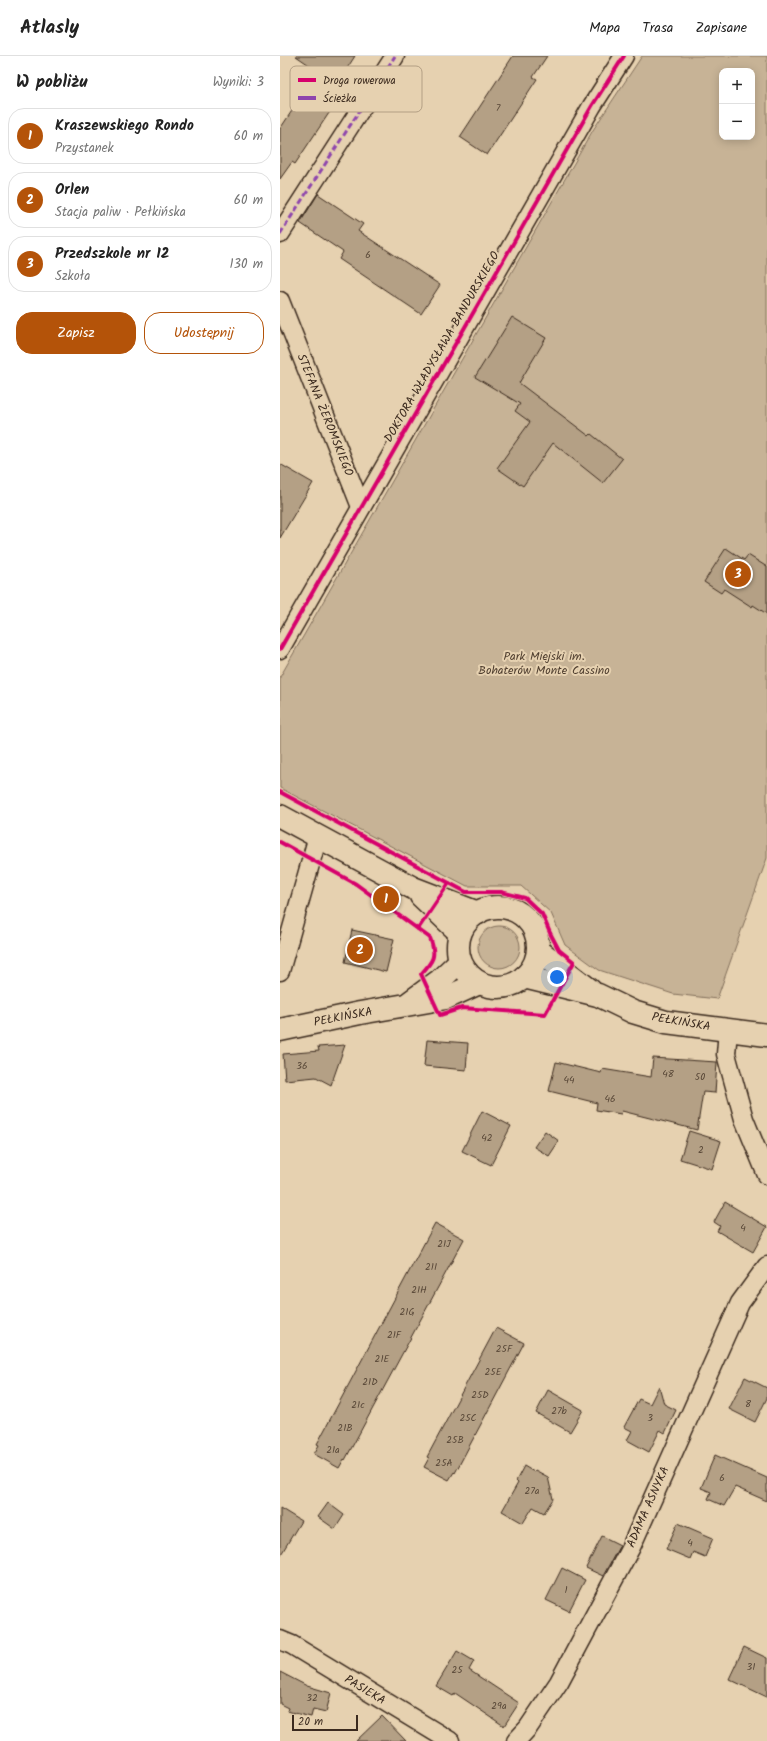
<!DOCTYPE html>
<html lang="pl">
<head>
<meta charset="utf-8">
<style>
	body { margin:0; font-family:Kalam,sans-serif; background:#f6f6f6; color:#222 }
	.controls { position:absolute; right:12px; top:12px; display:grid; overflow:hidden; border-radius:8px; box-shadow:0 2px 10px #0003 }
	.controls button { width:36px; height:36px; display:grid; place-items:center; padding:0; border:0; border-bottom:1px solid #e0e0e0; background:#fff; color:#222; font:20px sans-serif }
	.scale { position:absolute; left:12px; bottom:10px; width:66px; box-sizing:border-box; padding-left:4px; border:2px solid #3b2a1e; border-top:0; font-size:11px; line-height:14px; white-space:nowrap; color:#3b2a1e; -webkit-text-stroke:3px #e6d1b0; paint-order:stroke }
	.you { position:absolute; left:277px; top:921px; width:14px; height:14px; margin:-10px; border:3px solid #fff; border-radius:50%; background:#1a73e8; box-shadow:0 0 0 6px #1a73e833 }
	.badge { display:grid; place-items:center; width:26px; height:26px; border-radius:50%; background:#b45309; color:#fff; font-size:13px; font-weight:700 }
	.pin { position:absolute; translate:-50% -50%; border:2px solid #fff; box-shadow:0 1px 4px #0006 }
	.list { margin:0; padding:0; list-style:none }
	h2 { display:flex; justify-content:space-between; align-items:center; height:52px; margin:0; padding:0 16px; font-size:17px }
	h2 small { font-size:13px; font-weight:400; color:#767676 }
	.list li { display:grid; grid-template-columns:26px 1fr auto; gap:12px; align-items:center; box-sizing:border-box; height:56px; margin:0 8px 8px; padding:0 8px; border:1px solid #e0e0e0; border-radius:16px }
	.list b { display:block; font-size:15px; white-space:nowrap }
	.list p { margin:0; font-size:13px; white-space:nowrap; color:#767676 }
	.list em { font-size:13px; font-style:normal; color:#767676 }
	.actions { display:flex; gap:8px; padding:12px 16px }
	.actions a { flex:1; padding:9px 0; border:1px solid #b45309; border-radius:16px; text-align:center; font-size:14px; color:#b45309 }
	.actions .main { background:#b45309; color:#fff }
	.map { position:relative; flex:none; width:487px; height:1685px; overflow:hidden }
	header { display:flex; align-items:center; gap:24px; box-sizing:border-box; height:56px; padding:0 20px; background:#fff; border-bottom:1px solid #e0e0e0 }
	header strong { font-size:19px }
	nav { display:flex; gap:22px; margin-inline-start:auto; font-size:14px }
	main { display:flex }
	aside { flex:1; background:#fff }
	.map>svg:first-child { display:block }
	.green { fill:#c7b396; stroke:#816e5a; fill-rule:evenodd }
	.building { fill:#b4a085; stroke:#3b2a1e }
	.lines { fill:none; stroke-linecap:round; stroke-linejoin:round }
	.street-casing { stroke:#3b2a1e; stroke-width:21 }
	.secondary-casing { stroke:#3b2a1e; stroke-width:25 }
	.street { stroke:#e6d1b0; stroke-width:18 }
	.secondary { stroke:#e6d1b0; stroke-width:22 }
	.quiet { stroke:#8e44ad; stroke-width:3; stroke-dasharray:6 3; stroke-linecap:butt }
	.cycleway-casing { stroke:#e6d1b0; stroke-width:6 }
	.cycleway { stroke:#d6006c; stroke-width:4 }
	.labels { text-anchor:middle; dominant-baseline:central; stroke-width:4; stroke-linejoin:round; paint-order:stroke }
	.number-label { font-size:10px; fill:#594838 }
	.street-label { font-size:12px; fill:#3b2a1e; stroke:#e6d1b0 }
	.park-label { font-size:12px; fill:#503f30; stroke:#e6d1b0 }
	.key { fill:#e6d1b0; stroke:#b39f84; stroke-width:1 }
	.key-label { font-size:11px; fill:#3b2a1e }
</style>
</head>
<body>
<header>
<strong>Atlasly</strong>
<nav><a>Mapa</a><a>Trasa</a><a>Zapisane</a></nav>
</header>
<main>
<aside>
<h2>W pobliżu<small>Wyniki: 3</small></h2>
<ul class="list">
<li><span class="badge">1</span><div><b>Kraszewskiego Rondo</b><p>Przystanek</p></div><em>60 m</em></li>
<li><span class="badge">2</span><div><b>Orlen</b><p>Stacja paliw · Pełkińska</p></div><em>60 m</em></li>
<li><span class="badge">3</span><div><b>Przedszkole nr 12</b><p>Szkoła</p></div><em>130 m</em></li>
</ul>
<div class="actions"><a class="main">Zapisz</a><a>Udostępnij</a></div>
</aside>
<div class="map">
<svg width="487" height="1685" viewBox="0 0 487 1685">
	<rect width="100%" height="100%" fill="#e6d1b0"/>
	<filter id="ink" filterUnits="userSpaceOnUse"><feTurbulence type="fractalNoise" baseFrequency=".025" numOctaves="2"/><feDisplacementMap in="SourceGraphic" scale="8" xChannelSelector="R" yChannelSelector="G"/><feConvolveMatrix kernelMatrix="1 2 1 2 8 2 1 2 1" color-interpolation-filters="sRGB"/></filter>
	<g filter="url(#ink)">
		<g class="green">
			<path d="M 362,0 L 487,0 L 487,802 L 437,943 L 393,938 L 319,914 L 285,889 L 271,857 L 241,830 L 187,830 L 0,732 L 0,621 L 313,74 ZM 442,15 L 472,15 L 472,81 L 442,81 Z"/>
			<circle cx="219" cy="891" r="21"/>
		</g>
		<g class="building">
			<path d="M 16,0 L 75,0 L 57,28 L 65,33 L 15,108 L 12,106 L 0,123 L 0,73 L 38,15 Z"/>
			<path d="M 233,0 L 267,0 L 253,21 L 257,23 L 207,99 L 180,81 Z"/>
			<path d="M 38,138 L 83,168 L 78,175 L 160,229 L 141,258 L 59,203 L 63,196 L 20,167 Z"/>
			<path d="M 232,261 L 266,282 L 239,327 L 309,380 L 311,378 L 342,403 L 323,427 L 273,387 L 243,430 L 217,412 L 250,366 L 235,355 L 240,348 L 195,321 Z"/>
			<path d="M 0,408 L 33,427 L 0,482 Z"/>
			<path d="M 446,492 L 464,504 L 468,499 L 487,511 L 487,558 L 473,549 L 472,551 L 444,533 L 441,537 L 424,526 Z"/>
			<path d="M 72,874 L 114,883 L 106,916 L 65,906 Z"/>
			<path d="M 147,984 L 188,987 L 186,1014 L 144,1010 Z"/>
			<path d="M 65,989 L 51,1029 L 36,1021 L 5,1024 L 3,998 L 39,995 L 38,991 Z"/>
			<path d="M 373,1002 L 437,1006 L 435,1037 L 423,1036 L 417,1074 L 342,1055 L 341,1058 L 316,1054 L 317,1047 L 269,1035 L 276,1006 L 321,1017 L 322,1013 L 371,1021 Z"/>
			<path d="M 202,1055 L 231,1070 L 211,1109 L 182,1095 Z"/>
			<path d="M 265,1075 L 279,1085 L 269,1100 L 254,1091 Z"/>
			<path d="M 409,1075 L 441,1085 L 432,1113 L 400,1103 Z"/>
			<path d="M 445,1146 L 487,1171 L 473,1196 L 437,1175 L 440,1170 L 434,1166 Z"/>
			<path d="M 155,1167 L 184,1183 L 65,1404 L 64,1403 L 59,1412 L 34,1398 L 39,1389 L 37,1388 Z"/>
			<path d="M 216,1272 L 244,1287 L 175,1417 L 174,1416 L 169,1424 L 144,1411 L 149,1402 L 147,1401 Z"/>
			<path d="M 465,1321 L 487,1332 L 487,1342 L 475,1366 L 449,1353 Z"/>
			<path d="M 379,1330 L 384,1348 L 396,1354 L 385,1377 L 380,1374 L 369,1396 L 347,1384 L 352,1375 L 344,1371 L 359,1343 L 370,1348 Z"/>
			<path d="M 268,1334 L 303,1354 L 290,1376 L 256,1357 Z"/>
			<path d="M 435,1399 L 487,1422 L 487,1445 L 455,1431 L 444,1450 L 428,1443 L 431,1436 L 421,1432 Z"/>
			<path d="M 244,1410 L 254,1416 L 255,1414 L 268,1421 L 273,1443 L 264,1457 L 253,1451 L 243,1467 L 222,1455 L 238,1427 L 236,1425 Z"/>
			<path d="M 48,1447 L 64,1459 L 55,1473 L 38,1461 Z"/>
			<path d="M 0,1452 L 21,1465 L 0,1500 Z"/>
			<path d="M 398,1467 L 433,1482 L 425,1501 L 413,1496 L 410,1503 L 386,1493 Z"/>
			<path d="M 322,1480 L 340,1489 L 323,1520 L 306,1512 Z"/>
			<path d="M 282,1512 L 305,1524 L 289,1555 L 266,1544 Z"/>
			<path d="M 464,1591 L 487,1602 L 487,1641 L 449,1623 Z"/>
			<path d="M 177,1595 L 194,1605 L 189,1614 L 239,1647 L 224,1670 L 175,1637 L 173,1640 L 156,1630 Z"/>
			<path d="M 0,1616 L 27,1630 L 51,1637 L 46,1656 L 33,1653 L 31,1661 L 7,1655 L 8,1652 L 0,1648 Z"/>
			<path d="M 102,1660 L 126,1685 L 76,1685 Z"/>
		</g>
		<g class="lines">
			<g class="street-casing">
				<g id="street">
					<path d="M 0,178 L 115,0"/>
					<path d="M 0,245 L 81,451"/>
					<path d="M 0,593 L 312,50 L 344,0"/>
					<path d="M 0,915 L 38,780"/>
					<path d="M 448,974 L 446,998 L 464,1063 L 487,1119"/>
					<path d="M 0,1584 L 12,1589 L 170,1685"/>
					<path d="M 236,1685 L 248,1672 L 279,1626 L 351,1491 L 460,1247 L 487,1210"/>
				</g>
			</g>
			<g class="secondary-casing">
				<g id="secondary">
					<path d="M 0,760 L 133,832 L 198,857"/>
					<path d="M 141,840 L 180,877"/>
					<circle cx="218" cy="891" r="40"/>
					<path d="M 258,894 L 310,934"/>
					<path d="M 244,921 L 318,939 L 353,956 L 386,966 L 487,979"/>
					<path d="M 130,946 L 160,924 L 180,905"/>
					<path d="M 0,974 L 80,957 L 166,942 L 199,927"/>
				</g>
			</g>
			<use href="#street" class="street"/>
			<use href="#secondary" class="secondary"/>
			<path class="quiet" d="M 0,178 L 115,0"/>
			<g class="cycleway-casing">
				<g id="cycleway">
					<path d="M 0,593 L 312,50 L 344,0"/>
					<path d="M 0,736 L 186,836 L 221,836 L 245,842 L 262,858 L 270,877 L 279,894 L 294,906 L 265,958 L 182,952 L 160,959 L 141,918 C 153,905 157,900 150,882 L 76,828 L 0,786"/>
					<path d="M 138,873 L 169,827"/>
				</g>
			</g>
			<use href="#cycleway" class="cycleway"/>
		</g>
	</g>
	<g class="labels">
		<g class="number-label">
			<text x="218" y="52">7</text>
			<text x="88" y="199">6</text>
			<text x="22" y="1010">36</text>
			<text x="388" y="1018">48</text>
			<text x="420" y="1021">50</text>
			<text x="289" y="1024">44</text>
			<text x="330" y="1043">46</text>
			<text x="207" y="1082">42</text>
			<text x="421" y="1094">2</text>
			<text x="463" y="1172">4</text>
			<text x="164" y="1188">21J</text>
			<text x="151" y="1211">21I</text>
			<text x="139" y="1234">21H</text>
			<text x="127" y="1256">21G</text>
			<text x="114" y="1279">21F</text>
			<text x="224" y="1293">25F</text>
			<text x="102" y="1303">21E</text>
			<text x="213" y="1316">25E</text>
			<text x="90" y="1326">21D</text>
			<text x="200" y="1339">25D</text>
			<text x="468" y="1348">8</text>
			<text x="78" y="1349">21c</text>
			<text x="279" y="1355">27b</text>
			<text x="188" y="1362">25C</text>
			<text x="370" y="1362">3</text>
			<text x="65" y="1372">21B</text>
			<text x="175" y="1384">25B</text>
			<text x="53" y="1394">21a</text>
			<text x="164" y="1407">25A</text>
			<text x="442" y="1422">6</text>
			<text x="252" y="1435">27a</text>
			<text x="410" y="1487">4</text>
			<text x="286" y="1534">1</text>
			<text x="471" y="1611">31</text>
			<text x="177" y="1614">25</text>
			<text x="32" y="1642">32</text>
			<text x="219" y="1650">29a</text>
		</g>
		<g class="street-label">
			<text transform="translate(162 291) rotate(-60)">DOKTORA WŁADYSŁAWA BANDURSKIEGO</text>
			<text transform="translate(45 359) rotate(68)">STEFANA ŻEROMSKIEGO</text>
			<text transform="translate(63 961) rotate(-11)">PEŁKIŃSKA</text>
			<text transform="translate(401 966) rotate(10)">PEŁKIŃSKA</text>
			<text transform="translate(368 1451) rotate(-66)">ADAMA ASNYKA</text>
			<text transform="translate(85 1634) rotate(31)">PASIEKA</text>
		</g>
		<g class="park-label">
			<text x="264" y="600">Park Miejski im.<tspan x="264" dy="14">Bohaterów Monte Cassino</tspan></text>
		</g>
	</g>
	<rect x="10" y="10" width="132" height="46" rx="6" class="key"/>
	<rect x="18" y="22" width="18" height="4" fill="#d6006c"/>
	<rect x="18" y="40" width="18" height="4" fill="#8e44ad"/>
	<g class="key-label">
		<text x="43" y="28">Droga rowerowa</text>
		<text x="43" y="46">Ścieżka</text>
	</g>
</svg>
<div class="controls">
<button>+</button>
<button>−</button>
</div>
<div class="scale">20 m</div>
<div class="you"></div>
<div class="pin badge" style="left:106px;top:843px">1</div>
<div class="pin badge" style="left:80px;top:894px">2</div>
<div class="pin badge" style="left:458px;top:518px">3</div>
</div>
</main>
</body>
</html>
